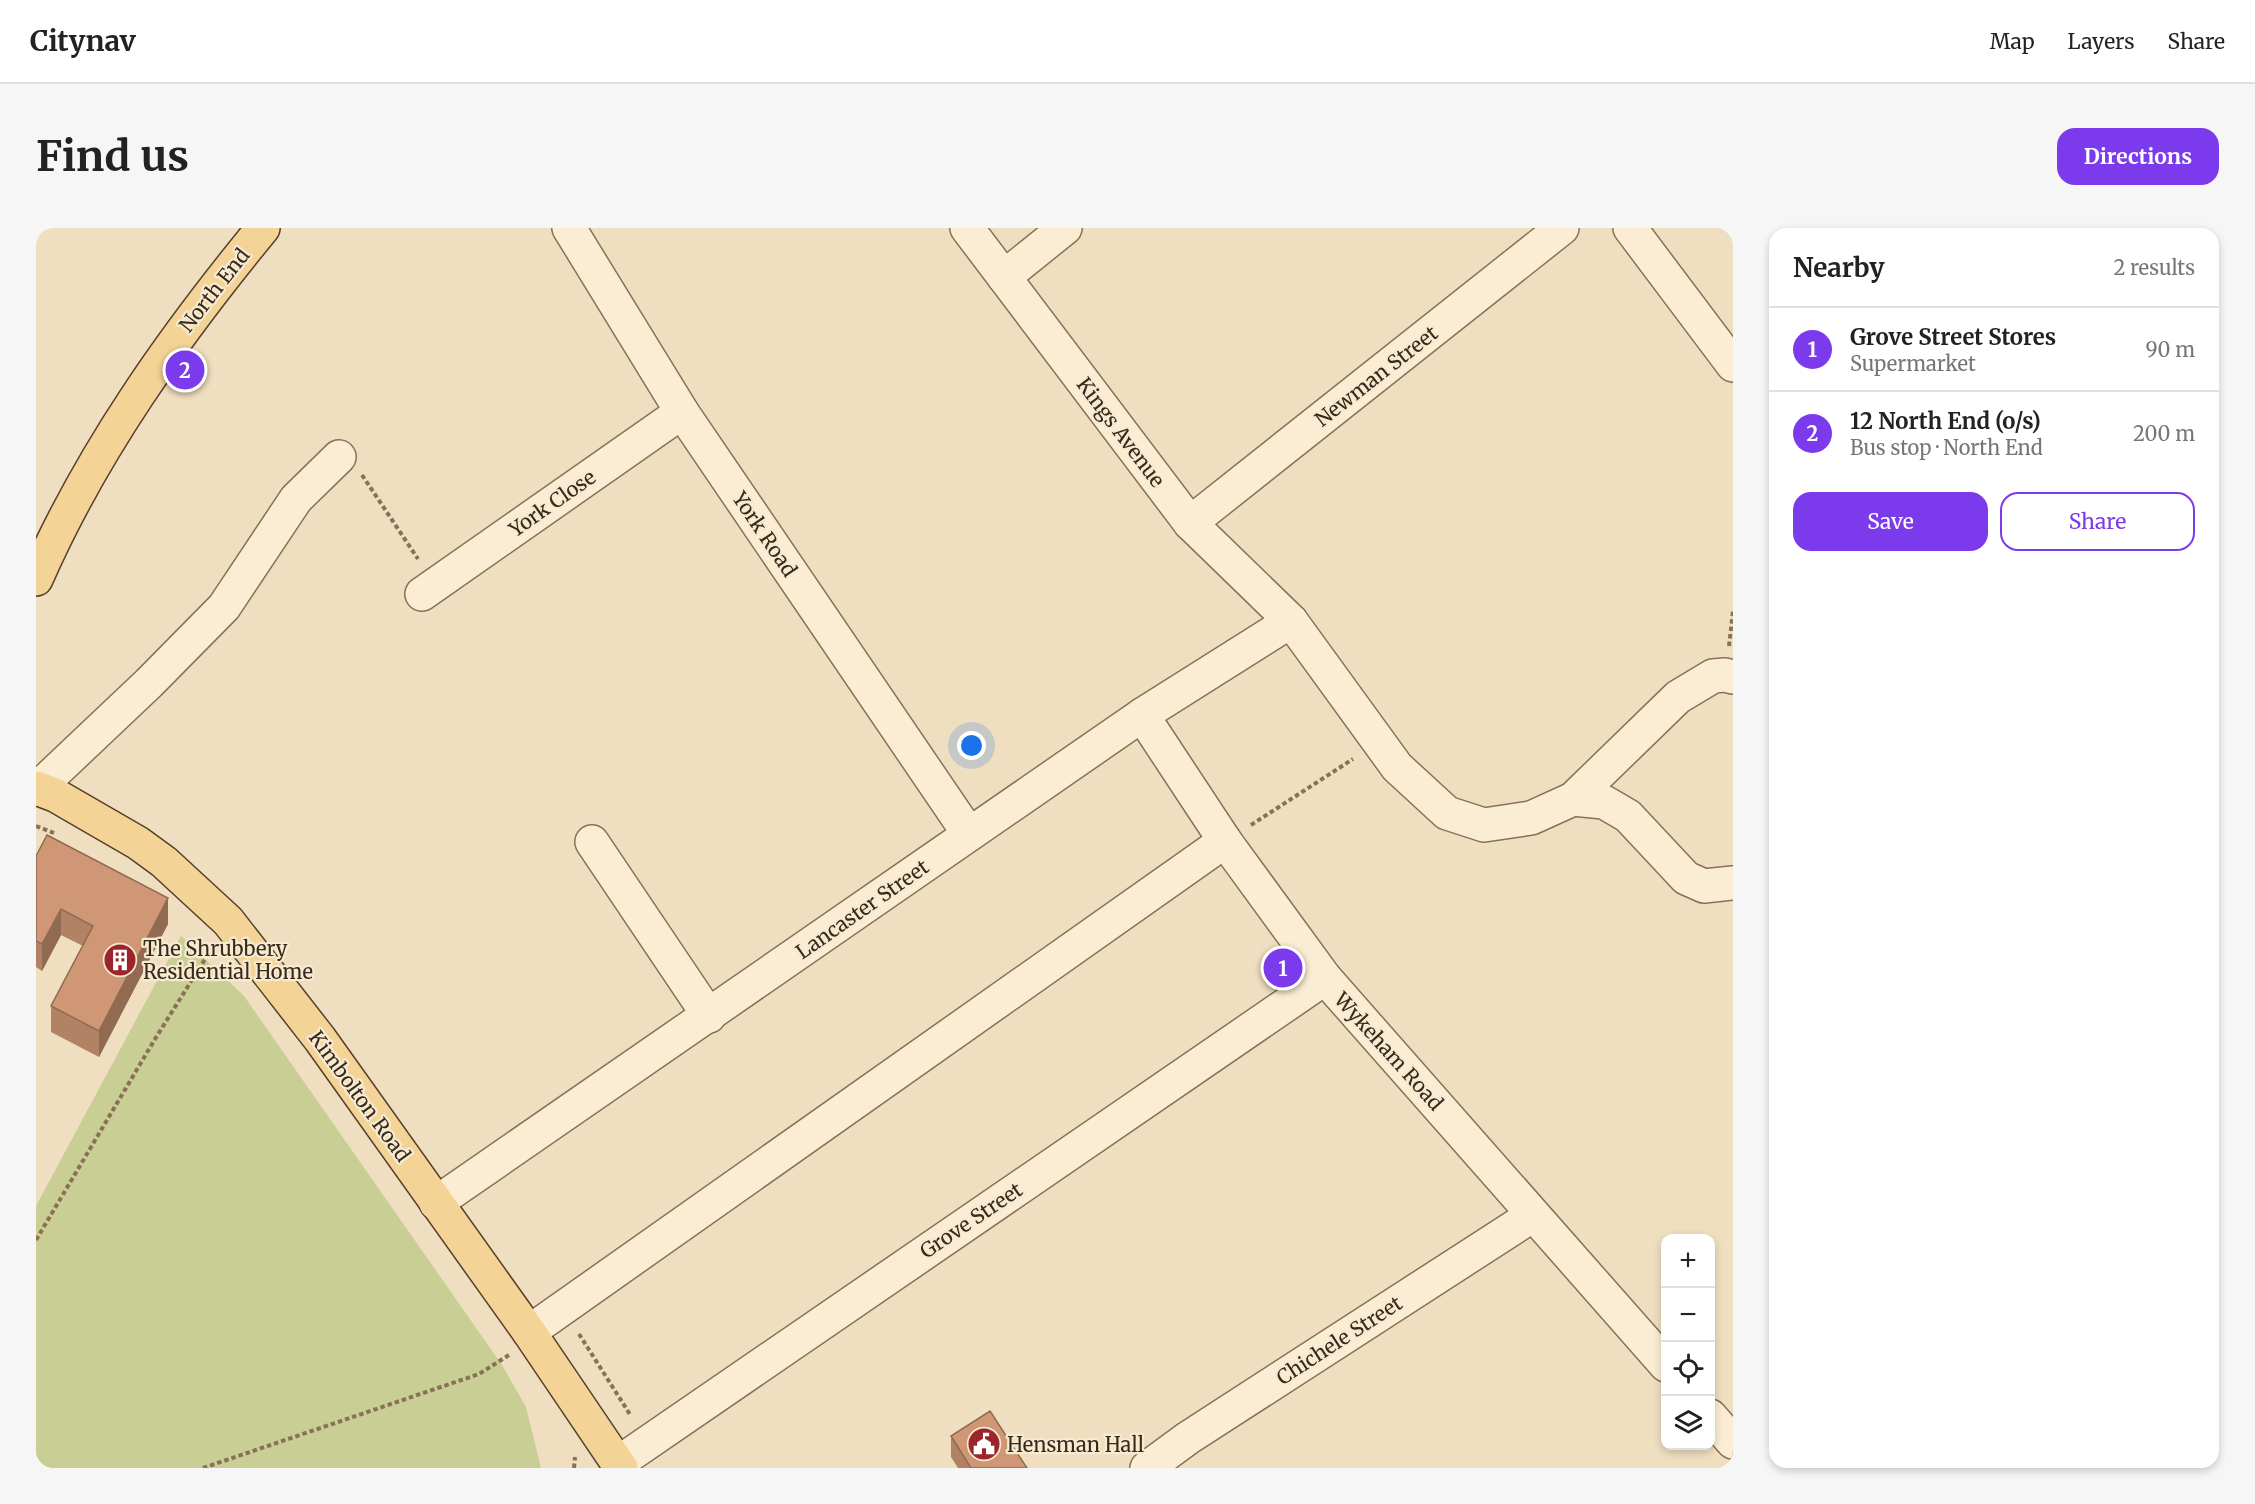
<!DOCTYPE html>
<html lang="en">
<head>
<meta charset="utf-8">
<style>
	body { margin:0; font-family:Merriweather,serif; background:#f6f6f6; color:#222 }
	.controls { position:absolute; right:18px; bottom:18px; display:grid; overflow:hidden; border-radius:12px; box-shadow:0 3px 9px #0003 }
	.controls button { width:54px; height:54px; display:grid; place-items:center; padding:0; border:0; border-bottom:2px solid #e0e0e0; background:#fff; color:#222; font:30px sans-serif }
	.you { position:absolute; left:936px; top:518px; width:21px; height:21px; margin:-15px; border:4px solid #fff; border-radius:50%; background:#1a73e8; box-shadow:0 0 0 9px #1a73e833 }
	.badge { display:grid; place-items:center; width:39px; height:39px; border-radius:50%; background:#7c3aed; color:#fff; font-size:20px; font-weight:700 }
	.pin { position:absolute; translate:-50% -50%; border:3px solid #fff; box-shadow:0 2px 6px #0006 }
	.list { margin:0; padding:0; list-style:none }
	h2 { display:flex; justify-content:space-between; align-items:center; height:78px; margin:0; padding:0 24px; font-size:26px }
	h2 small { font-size:20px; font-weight:400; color:#767676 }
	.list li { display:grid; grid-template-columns:39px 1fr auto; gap:18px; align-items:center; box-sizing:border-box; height:84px; padding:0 24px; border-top:2px solid #e0e0e0 }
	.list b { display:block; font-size:22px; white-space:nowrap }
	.list p { margin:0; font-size:20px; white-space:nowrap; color:#767676 }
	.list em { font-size:20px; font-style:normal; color:#767676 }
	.actions { display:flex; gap:12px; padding:18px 24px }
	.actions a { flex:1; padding:14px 0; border:2px solid #7c3aed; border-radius:18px; text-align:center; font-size:21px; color:#7c3aed }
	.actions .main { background:#7c3aed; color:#fff }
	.icon { flex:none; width:33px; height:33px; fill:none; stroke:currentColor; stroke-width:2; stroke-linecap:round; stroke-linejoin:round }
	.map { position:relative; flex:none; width:1697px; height:1240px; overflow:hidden; border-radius:18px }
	header { display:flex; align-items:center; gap:36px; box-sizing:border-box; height:84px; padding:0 30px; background:#fff; border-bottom:2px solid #e0e0e0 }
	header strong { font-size:28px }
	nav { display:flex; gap:33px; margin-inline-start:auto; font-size:21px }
	.intro { display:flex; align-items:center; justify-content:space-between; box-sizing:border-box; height:144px; padding:0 36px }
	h1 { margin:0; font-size:42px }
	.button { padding:15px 27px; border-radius:18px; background:#7c3aed; color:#fff; font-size:21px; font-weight:700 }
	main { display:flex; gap:36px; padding:0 36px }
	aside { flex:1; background:#fff; border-radius:18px; box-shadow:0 3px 9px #0003 }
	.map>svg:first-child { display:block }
	.green { fill:#c9ce94 }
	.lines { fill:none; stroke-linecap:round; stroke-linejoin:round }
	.minor-casing { stroke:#897057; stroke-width:36 }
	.major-casing { stroke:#563e2c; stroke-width:36 }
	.path { stroke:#897057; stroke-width:4; stroke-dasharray:4.5 3; stroke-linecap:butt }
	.minor { stroke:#faedd4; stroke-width:33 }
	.major { stroke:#f4d396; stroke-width:33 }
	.wall { fill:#b28265 }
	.shaded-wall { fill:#916a52 }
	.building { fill:#cf9775; stroke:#916a52; stroke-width:1.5 }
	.labels { text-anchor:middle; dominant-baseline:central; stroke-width:4.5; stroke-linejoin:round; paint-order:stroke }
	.street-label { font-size:20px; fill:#38291c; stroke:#f6ead0 }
	.poi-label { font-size:20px; fill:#38291c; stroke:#f6ead0; text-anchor:start }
</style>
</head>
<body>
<header>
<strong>Citynav</strong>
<nav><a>Map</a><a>Layers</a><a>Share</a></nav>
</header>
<div class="intro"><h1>Find us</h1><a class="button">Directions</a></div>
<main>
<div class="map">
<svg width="1697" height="1240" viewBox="0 0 1697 1240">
	<rect width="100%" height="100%" fill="#efdfc0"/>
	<path class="green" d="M 145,708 L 208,768 L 466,1137 L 490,1179 L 505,1240 L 0,1240 L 0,978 Z"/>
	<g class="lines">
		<g class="minor-casing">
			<g id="minor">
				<path d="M 533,0 L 646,184 L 933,606"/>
				<path d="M 931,0 L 1154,295 L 1255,393 L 1361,539 L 1411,585 L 1448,597 L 1495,590 L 1537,571 L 1642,469 L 1677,448 L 1689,447 L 1697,449"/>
				<path d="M 1594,0 L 1697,137"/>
				<path d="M 968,49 L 1029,0"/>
				<path d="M 1154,295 L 1526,0"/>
				<path d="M 386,366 L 646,184"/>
				<path d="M 1106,487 L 1189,613 L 1289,750 L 1630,1137"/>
				<path d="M 1,561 L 113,455 L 188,379 L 260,271 L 303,229"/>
				<path d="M 1537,571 L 1568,574 L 1592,588 L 1650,650 L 1668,658 L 1697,655"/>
				<path d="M 556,614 L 673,788"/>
				<path d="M 400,975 L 1106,487 L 1255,393"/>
				<path d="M 493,1104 L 1189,613"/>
				<path d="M 1674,1188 L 1697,1214"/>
				<path d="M 582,1235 L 1289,750"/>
				<path d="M 1111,1240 L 1152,1210 L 1497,987"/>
			</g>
		</g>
		<g class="major-casing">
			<g id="major">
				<path d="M 0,351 C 56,223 139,107 227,0"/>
				<path d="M 0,560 L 19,567 L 102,615 L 128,634 L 192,693 L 284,811 L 493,1104 L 585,1240"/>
			</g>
		</g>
		<g class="path">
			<path d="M 326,247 L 382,331"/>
			<path d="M 1693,418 L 1697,383"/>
			<path d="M 1215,597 L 1317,531"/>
			<path d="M 0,598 L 18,605"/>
			<path d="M 0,1012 L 119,811 L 176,720"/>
			<path d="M 543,1106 L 595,1188"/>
			<path d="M 167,1240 L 443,1146 L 473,1127"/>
			<path d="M 538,1240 L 539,1229"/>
		</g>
		<use href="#minor" class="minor"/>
		<use href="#major" class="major"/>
	</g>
	<g class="wall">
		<path d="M 0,628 L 132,696 L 63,829 L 15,804 L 15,778 L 47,718 L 25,707 L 6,743 L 0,739 Z"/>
		<path d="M 915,1208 L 991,1240 L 922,1240 L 915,1229 Z"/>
	</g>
	<g class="shaded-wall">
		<path d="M 132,670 L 132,696 L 63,829 L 63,803 Z"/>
		<path d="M 25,681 L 25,707 L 6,743 L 6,716 Z"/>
	</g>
	<g class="building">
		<path d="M 11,607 L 132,670 L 63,803 L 15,778 L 57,698 L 25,681 L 6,716 L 0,713 L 0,628 Z"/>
		<path d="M 954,1183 L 991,1240 L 935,1240 L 915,1208 Z"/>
	</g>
	<defs>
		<g id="building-disc" transform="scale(1.725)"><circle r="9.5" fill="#9a252b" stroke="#f6ead0"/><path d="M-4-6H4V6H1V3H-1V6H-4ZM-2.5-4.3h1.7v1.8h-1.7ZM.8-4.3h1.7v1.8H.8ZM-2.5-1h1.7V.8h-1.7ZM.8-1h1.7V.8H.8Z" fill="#fff"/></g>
		<g id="civic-disc" transform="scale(1.725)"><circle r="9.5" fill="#9a252b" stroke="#f6ead0"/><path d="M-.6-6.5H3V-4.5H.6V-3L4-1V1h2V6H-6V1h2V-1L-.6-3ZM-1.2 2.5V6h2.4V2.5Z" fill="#fff"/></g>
	</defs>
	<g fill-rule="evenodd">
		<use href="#building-disc" x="84" y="732"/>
		<use href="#civic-disc" x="948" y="1216"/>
	</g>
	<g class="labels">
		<g class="street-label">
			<text transform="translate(178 62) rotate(-52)">North End</text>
			<text transform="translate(1340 148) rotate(-38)">Newman Street</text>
			<text transform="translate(1085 204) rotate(53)">Kings Avenue</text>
			<text transform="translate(516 275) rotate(-35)">York Close</text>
			<text transform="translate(729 306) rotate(56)">York Road</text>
			<text transform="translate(826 681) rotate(-35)">Lancaster Street</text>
			<text transform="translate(1353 823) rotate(48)">Wykeham Road</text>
			<text transform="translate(324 868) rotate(54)">Kimbolton Road</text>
			<text transform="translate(935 992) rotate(-34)">Grove Street</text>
			<text transform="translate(1303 1112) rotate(-33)">Chichele Street</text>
		</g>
		<g class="poi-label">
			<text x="107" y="720">The Shrubbery<tspan x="107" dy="23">Residential Home</tspan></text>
			<text x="971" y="1216">Hensman Hall</text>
		</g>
	</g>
</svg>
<div class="controls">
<button>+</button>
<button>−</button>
<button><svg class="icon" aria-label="locate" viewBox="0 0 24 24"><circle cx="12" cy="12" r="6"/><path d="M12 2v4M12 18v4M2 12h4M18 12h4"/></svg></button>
<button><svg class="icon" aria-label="layers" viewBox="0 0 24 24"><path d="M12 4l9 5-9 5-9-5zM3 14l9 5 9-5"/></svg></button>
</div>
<div class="you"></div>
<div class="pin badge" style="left:1247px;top:740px">1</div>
<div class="pin badge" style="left:149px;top:142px">2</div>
</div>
<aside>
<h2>Nearby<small>2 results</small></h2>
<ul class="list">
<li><span class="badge">1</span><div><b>Grove Street Stores</b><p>Supermarket</p></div><em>90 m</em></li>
<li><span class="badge">2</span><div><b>12 North End (o/s)</b><p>Bus stop · North End</p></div><em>200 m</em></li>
</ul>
<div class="actions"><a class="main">Save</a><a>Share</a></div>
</aside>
</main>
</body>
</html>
